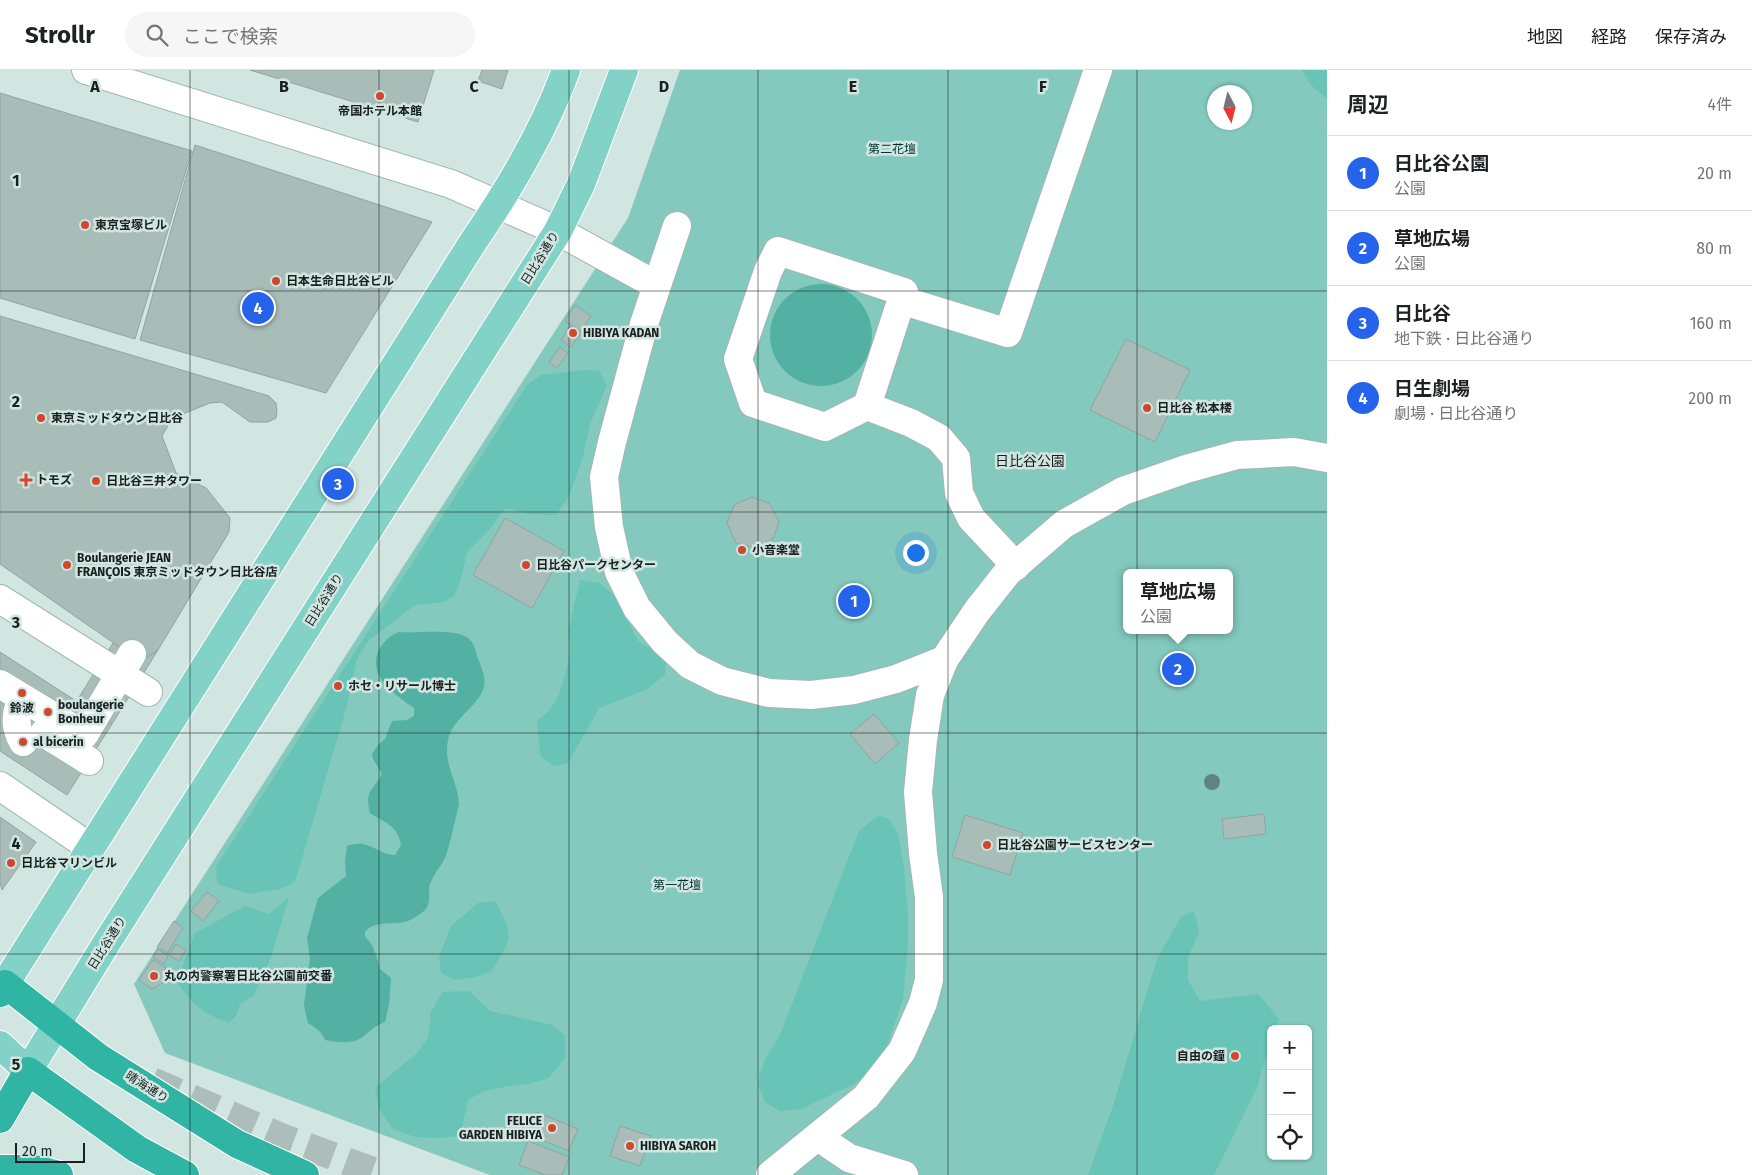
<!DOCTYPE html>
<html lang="ja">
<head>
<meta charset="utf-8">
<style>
	body { margin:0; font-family:"Fira Sans","Noto Sans JP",sans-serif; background:#f6f6f6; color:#202124 }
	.controls { position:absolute; right:15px; bottom:15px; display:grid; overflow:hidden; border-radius:8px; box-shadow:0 1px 4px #0004 }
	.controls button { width:45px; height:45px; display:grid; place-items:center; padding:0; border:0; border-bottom:1px solid #e0e0e0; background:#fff; color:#202124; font:25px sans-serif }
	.compass { position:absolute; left:1207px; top:15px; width:45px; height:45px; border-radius:50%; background:#fff; box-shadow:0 1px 4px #0004; rotate:173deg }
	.scale { position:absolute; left:15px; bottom:12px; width:70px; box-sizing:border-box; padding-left:5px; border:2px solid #181f1e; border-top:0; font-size:14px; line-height:18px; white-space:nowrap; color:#181f1e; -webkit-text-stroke:4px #d1e5e1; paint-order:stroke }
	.you { position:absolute; left:915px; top:482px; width:18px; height:18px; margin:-12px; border:4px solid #fff; border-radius:50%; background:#1a73e8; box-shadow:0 0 0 8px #1a73e833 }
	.badge { display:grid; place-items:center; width:32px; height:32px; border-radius:50%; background:#2563eb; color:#fff; font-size:16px; font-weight:700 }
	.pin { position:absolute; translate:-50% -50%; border:2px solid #fff; box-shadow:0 1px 5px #0006 }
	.popup { position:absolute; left:1123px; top:499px; width:110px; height:65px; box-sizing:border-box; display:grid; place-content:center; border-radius:8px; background:#fff; filter:drop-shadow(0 1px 4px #0005); font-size:16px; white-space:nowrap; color:#757577 }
	.popup b { font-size:19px; color:#202124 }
	.popup::after { content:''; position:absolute; left:50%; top:100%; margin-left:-10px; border:10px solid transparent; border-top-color:#fff }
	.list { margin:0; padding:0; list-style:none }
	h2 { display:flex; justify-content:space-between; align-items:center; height:65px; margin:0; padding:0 20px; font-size:21px }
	h2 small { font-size:16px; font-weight:400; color:#757577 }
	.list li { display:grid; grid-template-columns:32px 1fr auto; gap:15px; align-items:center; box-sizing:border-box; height:75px; padding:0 20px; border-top:1px solid #e0e0e0 }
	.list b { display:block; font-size:19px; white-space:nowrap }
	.list p { margin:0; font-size:16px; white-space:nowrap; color:#757577 }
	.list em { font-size:16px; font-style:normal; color:#757577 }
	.icon { flex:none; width:28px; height:28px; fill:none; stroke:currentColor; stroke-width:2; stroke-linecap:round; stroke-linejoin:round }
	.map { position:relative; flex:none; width:1327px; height:1105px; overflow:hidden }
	header { display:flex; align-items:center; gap:30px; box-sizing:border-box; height:70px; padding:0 25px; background:#fff; border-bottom:1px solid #e0e0e0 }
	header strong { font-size:24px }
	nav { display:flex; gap:28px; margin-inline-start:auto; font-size:18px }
	.search { width:350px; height:45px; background:#f6f6f6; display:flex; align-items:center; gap:12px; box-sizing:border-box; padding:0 18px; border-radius:28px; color:#757577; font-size:19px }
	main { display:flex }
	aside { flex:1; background:#fff }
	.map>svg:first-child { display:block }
	.green { fill:#84c9bd; fill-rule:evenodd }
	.forest { fill:#67c4b6 }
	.water { fill:#52b1a3 }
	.building { fill:#a8bcb8; stroke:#91a4a0 }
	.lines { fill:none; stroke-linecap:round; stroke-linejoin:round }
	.major-tunnel { stroke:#acbdba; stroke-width:28; stroke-dasharray:28 14; stroke-linecap:butt }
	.minor-casing { stroke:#a2b6b2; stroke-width:30 }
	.major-casing { stroke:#fff; stroke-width:30 }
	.highway-casing { stroke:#fff; stroke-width:30 }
	.minor { stroke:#fff; stroke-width:28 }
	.major { stroke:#83d2c8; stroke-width:28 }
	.highway { stroke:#30b4a3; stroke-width:28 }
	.tree { fill:#60837e }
	.grid { fill:none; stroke:#181f1e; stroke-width:1; stroke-opacity:0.55 }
	.poi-dot { fill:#d1462c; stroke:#d1e5e1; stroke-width:2 }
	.labels { text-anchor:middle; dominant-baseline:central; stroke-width:5; stroke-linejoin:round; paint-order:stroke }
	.poi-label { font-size:12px; font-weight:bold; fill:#181f1e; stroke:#d1e5e1; text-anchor:start }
	.park-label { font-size:12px; fill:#04332d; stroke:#d1e5e1 }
	.street-label { font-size:12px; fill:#181f1e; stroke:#d1e5e1 }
	.neighbourhood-label { font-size:14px; fill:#181f1e; stroke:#d1e5e1 }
	.grid-label { font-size:16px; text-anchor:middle; font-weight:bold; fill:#181f1e; stroke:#d1e5e1; stroke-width:5; stroke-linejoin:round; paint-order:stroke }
</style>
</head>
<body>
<header>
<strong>Strollr</strong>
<div class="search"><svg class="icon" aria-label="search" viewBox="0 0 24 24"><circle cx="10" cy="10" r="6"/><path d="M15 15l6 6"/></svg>ここで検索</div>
<nav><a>地図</a><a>経路</a><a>保存済み</a></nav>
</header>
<main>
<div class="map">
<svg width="1327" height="1105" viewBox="0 0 1327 1105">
	<rect width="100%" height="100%" fill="#d1e5e1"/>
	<path class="green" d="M 680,0 L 1327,0 L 1327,1105 L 490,1105 L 165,983 L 134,914 L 628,148 ZM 1214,22 L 1244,22 L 1244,52 L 1214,52 ZM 1127,503 L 1229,503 L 1229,560 L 1127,560 ZM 1271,959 L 1308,959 L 1308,1086 L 1271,1086 Z"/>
	<g class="forest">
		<path d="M 1302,0 L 1327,0 L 1327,29 L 1310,14 Z"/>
		<path d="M 586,300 L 599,301 L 607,315 L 590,354 L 583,386 L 570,424 L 556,445 L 529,444 L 505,438 L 490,459 L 467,482 L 460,512 L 454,526 L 444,532 L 415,535 L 369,570 L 357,589 L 346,639 L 295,812 L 280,819 L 249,824 L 217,814 L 216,797 L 527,315 L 541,305 Z"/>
		<path d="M 580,510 L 599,513 L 616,527 L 638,571 L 666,589 L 665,605 L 647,619 L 599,638 L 568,693 L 553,696 L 540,685 L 537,651 L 550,640 L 559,625 L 565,605 L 571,579 L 568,563 Z"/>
		<path d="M 879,745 L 890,750 L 898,764 L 904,797 L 908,846 L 908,874 L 903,929 L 888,973 L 877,994 L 856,1013 L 801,1039 L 780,1041 L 765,1032 L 758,1014 L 764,991 L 780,965 L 859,761 Z"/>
		<path d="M 289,827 L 271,887 L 261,911 L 253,926 L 240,934 L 236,946 L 229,953 C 201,942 195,937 177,912 L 195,863 L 245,836 L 269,844 Z"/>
		<path d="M 495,831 C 515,868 512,866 492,901 L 476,907 L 455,910 L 441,903 L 439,887 L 451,856 L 478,833 Z"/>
		<path d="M 1194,841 L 1199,862 L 1188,887 L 1188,910 L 1200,931 L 1258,924 L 1279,949 L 1275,959 L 1271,959 L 1271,969 L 1257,1018 L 1214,1105 L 1088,1105 L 1113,1036 L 1157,889 L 1181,847 Z"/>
		<path d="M 469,921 L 490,941 L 552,955 L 564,965 L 566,977 L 565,988 L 549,1008 L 528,1014 L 509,1016 L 484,1021 L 468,1030 L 460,1066 L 438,1068 L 415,1067 L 393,1059 L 379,1039 L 375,1018 L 417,983 L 428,968 L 431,941 L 443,922 Z"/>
	</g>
	<g class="water">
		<circle cx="821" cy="265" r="51"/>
		<path d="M 399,562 C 417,564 458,557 470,570 C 475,574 476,584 479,591 C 482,599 487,611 483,620 C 475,639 452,649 448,670 C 443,695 458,711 459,734 C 455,750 452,766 447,782 C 444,794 435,801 431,812 C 427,819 431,827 428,835 C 426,842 414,848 408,851 C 393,856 376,849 365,862 L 365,866 L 372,875 L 376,885 L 380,899 L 391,908 L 389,935 L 385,952 C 374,956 370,962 361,968 C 353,974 334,972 325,970 C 322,961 315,958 308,953 L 304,935 L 310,889 L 307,868 L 318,828 L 346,806 L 345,791 L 347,776 C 370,768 375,784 395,785 L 401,775 C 398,755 385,753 370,743 C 364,720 373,721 382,704 L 373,689 L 372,684 L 378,675 L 385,669 L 392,651 L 407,650 L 414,646 L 414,638 C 396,625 366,606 379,580 C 384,571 390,565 399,562 Z"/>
	</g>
	<g class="building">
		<path d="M 250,0 L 434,0 L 418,52 Z"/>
		<path d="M 482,0 L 508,0 L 502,19 L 478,11 Z"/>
		<path d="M 0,23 L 192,81 L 135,269 L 0,228 Z"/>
		<path d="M 195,75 L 432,152 L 326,323 L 140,270 Z"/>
		<path d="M 575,235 L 591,246 L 581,261 L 565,251 Z"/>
		<path d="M 0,246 L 269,326 L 276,333 L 277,341 L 276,348 L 268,352 L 250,352 L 222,332 L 210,333 L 183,344 L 169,354 L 162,366 L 176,403 L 206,418 L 230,448 L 229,462 L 158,580 L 146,588 L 128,583 L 0,494 Z"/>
		<path d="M 570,256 L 581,263 L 571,277 L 561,270 Z"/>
		<path d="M 1126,269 L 1190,300 L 1155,372 L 1090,340 Z"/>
		<path d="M 560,277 L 568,283 L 557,298 L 549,292 Z"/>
		<path d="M 752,427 L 770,434 L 779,452 L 773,469 L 755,478 L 736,473 L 727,453 L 734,435 Z"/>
		<path d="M 505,448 L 564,481 L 532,538 L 473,505 Z"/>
		<path d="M 113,573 L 128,583 L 146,588 L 158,580 L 112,654 L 76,632 Z"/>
		<path d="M 0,582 L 112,654 L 67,725 L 0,681 Z"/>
		<path d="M 874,644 L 899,673 L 875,694 L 850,664 Z"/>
		<path d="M 1264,744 L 1266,764 L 1224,769 L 1222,749 Z"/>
		<path d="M 965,745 L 1023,763 L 1010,805 L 952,787 Z"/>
		<path d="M 0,747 L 36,772 L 2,820 L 0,813 Z"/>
		<path d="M 207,822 L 219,831 L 203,851 L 191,841 Z"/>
		<path d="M 174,851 L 183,858 L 167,883 L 157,877 Z"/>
		<path d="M 176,874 L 186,880 L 179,891 L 169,885 Z"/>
		<path d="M 157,879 L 168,886 L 164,894 L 153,887 Z"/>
		<path d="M 153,890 L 166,898 L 163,902 L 168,910 L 152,919 L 139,910 Z"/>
		<path d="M 537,1042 L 578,1059 L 569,1081 L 527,1064 Z"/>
		<path d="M 620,1056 L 651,1066 L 640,1096 L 610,1086 Z"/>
		<path d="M 528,1071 L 569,1087 L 562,1105 L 545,1105 L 519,1095 Z"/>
	</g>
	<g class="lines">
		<path class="major-tunnel" d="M 152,1011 L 281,1067 L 384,1105"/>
		<g class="minor-casing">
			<g id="minor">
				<path d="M 86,0 L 451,114 L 558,161 L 656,215"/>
				<path d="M 677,156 L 644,254 L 612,372 L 604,407 L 609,457 L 619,502 L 637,538 L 665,572 L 690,595 L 722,611 L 769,623 L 811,625 L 854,620 L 896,609 L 944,590"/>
				<path d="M 778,181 L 904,222 L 867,336 L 825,357 L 753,333 L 738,289 L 768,201 Z"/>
				<path d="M 901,230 L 1008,263 L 1098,0"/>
				<path d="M 867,336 L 911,353 L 939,368 L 956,388 L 959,423 L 971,448 L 1016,496"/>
				<path d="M 0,529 L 148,622"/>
				<path d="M 0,614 L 84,665 L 132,584"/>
				<path d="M 22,628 C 15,645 14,656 23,672"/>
				<path d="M 44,663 L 89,691"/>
				<path d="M 0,716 L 91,778"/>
				<path d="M 818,1067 L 849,1088 L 904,1105"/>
				<path d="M 770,1105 L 866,1027 L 902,981 L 923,933 L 929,910 L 929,827 L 923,783 L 918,722 L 923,670 L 930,625 L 944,590 L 977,541 L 1007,503 L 1064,454 L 1123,421 L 1186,399 L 1237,385 L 1294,382 L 1327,388"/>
			</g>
		</g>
		<g class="major-casing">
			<g id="major">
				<path d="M 0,910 L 5,914 L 473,172 C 510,118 544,61 566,0"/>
				<path d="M 0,975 L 28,1001 L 104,877 L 558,161 L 581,114 L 624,0"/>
			</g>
		</g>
		<g class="highway-casing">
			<g id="highway">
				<path d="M 0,923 L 5,914 L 98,987 L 237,1074 L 305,1105"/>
				<path d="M 0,1049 L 28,1001 L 137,1079 L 185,1105"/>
				<path d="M 0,1099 L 35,1099 L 59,1105"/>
			</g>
		</g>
		<use href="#minor" class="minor"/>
		<use href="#major" class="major"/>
		<use href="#highway" class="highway"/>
	</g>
	<circle class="tree" cx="1212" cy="712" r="8"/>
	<path class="grid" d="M 190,0 L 190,1105M 379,0 L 379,1105M 569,0 L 569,1105M 758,0 L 758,1105M 948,0 L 948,1105M 1137,0 L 1137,1105M 0,221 L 1327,221M 0,442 L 1327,442M 0,663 L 1327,663M 0,884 L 1327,884"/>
	<g class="poi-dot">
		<circle cx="380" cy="26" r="5"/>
		<circle cx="85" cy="155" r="5"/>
		<circle cx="276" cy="211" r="5"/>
		<circle cx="573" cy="263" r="5"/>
		<circle cx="1147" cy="338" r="5"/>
		<circle cx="41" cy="348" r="5"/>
		<path d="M23.5 402.5h5v5h5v5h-5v5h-5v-5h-5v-5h5z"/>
		<circle cx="96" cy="411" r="5"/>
		<circle cx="742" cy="480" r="5"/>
		<circle cx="67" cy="495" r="5"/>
		<circle cx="526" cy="495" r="5"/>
		<circle cx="338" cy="616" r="5"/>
		<circle cx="22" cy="623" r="5"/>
		<circle cx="48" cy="642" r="5"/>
		<circle cx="23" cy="672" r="5"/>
		<circle cx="987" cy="775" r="5"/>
		<circle cx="11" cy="793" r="5"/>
		<circle cx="154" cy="906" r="5"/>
		<circle cx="1235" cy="986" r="5"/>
		<circle cx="552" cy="1058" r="5"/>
		<circle cx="630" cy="1076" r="5"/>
	</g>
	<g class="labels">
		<g class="poi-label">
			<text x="380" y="41" text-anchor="middle">帝国ホテル本館</text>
			<text x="95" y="155">東京宝塚ビル</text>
			<text x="286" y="211">日本生命日比谷ビル</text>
			<text x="583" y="263">HIBIYA KADAN</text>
			<text x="1157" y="338">日比谷 松本楼</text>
			<text x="51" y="348">東京ミッドタウン日比谷</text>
			<text x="36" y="410">トモズ</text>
			<text x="106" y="411">日比谷三井タワー</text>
			<text x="752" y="480">小音楽堂</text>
			<text x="77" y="488">Boulangerie JEAN<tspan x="77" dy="14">FRANÇOIS 東京ミッドタウン日比谷店</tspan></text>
			<text x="536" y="495">日比谷パークセンター</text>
			<text x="348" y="616">ホセ・リサール博士</text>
			<text x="58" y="635">boulangerie<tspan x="58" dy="14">Bonheur</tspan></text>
			<text x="22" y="638" text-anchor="middle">鈴波</text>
			<text x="33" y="672">al bicerin</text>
			<text x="997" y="775">日比谷公園サービスセンター</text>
			<text x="21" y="793">日比谷マリンビル</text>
			<text x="164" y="906">丸の内警察署日比谷公園前交番</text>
			<text x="1225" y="986" text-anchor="end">自由の鐘</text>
			<text x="542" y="1051" text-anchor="end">FELICE<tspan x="542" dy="14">GARDEN HIBIYA</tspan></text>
			<text x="640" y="1076">HIBIYA SAROH</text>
		</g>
		<g class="park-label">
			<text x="892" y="79">第二花壇</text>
			<text x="677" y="815">第一花壇</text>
		</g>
		<g class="street-label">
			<text transform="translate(540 188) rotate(-58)">日比谷通り</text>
			<text transform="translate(324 530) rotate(-58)">日比谷通り</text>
			<text transform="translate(107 873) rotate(-58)">日比谷通り</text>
			<text transform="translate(147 1017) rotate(32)">晴海通り</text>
		</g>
		<g class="neighbourhood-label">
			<text x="1030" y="391">日比谷公園</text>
		</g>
	</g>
	<g class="grid-label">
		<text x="95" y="22">A</text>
		<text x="284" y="22">B</text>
		<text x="474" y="22">C</text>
		<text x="664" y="22">D</text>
		<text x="853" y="22">E</text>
		<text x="1043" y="22">F</text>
		<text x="16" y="116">1</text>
		<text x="16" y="337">2</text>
		<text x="16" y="558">3</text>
		<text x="16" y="779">4</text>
		<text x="16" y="1000">5</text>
	</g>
</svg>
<div class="controls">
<button>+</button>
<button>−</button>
<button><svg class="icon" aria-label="locate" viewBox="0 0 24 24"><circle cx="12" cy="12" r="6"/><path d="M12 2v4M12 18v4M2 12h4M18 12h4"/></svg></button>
</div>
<svg class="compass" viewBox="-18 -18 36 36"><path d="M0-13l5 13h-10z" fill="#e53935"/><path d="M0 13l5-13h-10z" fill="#757577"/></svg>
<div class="scale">20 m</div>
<div class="you"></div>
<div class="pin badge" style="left:854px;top:531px">1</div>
<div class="pin badge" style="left:1178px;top:599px">2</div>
<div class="popup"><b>草地広場</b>公園</div>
<div class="pin badge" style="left:338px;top:414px">3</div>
<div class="pin badge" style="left:258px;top:238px">4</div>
</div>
<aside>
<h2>周辺<small>4件</small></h2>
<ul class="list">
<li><span class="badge">1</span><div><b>日比谷公園</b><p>公園</p></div><em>20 m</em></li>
<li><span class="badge">2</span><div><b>草地広場</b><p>公園</p></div><em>80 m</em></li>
<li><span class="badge">3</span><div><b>日比谷</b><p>地下鉄 · 日比谷通り</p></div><em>160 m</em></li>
<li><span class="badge">4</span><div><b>日生劇場</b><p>劇場 · 日比谷通り</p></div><em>200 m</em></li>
</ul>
</aside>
</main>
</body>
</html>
